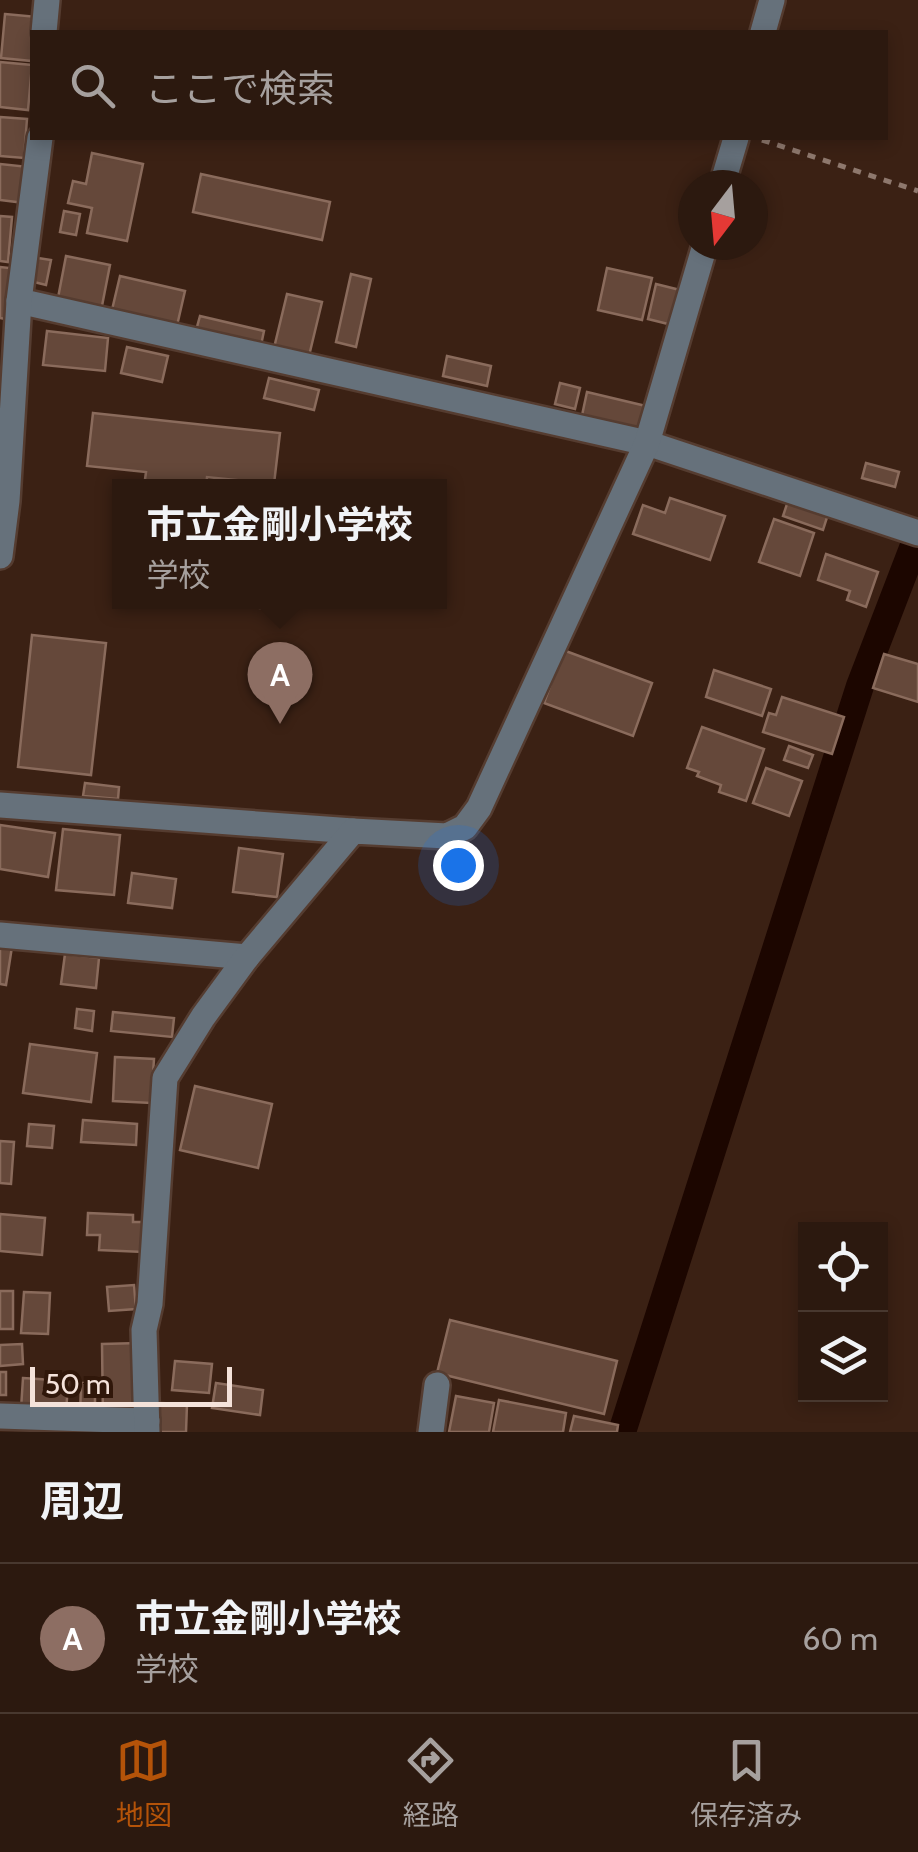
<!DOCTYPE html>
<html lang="ja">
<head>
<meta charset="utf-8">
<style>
	body { margin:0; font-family:Cabin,"Noto Sans JP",sans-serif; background:#38261d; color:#f1f3f6 }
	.controls { position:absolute; right:30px; bottom:30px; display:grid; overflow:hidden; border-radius:0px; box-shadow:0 5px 15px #0003 }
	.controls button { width:90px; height:90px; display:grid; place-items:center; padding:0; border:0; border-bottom:2px solid #48382f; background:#2c190f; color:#f1f3f6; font:50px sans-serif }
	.compass { position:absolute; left:678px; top:170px; width:90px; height:90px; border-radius:50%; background:#2c190f; box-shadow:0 5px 15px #0003; rotate:196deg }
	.scale { position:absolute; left:30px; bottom:25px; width:202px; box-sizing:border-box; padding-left:10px; border:5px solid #f4e2da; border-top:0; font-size:28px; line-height:35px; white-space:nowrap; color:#f4e2da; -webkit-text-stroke:8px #30170a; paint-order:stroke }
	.you { position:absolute; left:458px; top:865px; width:35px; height:35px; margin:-25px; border:8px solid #fff; border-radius:50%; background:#1a73e8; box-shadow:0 0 0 15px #1a73e833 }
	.badge { display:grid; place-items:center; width:65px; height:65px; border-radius:50%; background:#b45309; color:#fff; font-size:32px; font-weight:700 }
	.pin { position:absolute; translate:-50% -82px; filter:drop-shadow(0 2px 5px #0008) }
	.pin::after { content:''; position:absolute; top:52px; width:35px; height:30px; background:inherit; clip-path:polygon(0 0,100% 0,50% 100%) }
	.popup { position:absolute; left:112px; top:479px; width:335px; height:130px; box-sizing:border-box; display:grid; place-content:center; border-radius:0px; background:#2c190f; filter:drop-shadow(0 2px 8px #0005); font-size:32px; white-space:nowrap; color:#a6a09e }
	.popup b { font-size:38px; color:#f1f3f6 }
	.popup::after { content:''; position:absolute; left:50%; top:100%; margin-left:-20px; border:20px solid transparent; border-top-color:#2c190f }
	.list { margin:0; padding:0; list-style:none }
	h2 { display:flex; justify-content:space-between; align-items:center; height:130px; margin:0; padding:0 40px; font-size:42px }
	h2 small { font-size:32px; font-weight:400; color:#a6a09e }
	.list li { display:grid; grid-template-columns:65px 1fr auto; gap:30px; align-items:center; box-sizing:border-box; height:150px; padding:0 40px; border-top:2px solid #48382f }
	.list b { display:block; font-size:38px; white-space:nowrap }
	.list p { margin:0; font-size:32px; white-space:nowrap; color:#a6a09e }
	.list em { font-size:32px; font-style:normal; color:#a6a09e }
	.icon { flex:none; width:55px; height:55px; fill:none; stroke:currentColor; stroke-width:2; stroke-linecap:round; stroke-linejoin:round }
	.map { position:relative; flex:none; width:918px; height:1432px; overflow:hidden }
	.search { position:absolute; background:#2c190f; box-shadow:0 5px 15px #0003; left:30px; right:30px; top:30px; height:110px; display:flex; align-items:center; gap:25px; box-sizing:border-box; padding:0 35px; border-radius:0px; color:#a6a09e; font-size:38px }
	.sheet { height:280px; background:#2c190f }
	nav { display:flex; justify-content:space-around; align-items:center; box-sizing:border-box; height:140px; border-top:2px solid #48382f; background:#2c190f; font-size:28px; color:#a6a09e }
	nav a { display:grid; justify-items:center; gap:5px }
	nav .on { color:#b45309 }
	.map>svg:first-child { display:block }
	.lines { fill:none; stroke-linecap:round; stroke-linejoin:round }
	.canal { stroke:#1c0600; stroke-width:28 }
	.building { fill:#65483a; stroke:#8a6b5c; stroke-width:2.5 }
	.minor-casing { stroke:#553c30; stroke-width:30 }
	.path { stroke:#8e786d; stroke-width:5; stroke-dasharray:8 8; stroke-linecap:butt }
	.minor { stroke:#66717b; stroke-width:25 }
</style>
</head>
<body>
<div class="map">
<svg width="918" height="1432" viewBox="0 0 918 1432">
	<rect width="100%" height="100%" fill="#3b2114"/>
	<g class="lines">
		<path class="canal" d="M 622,1432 L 860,686 L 915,543"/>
	</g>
	<g class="building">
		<path d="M 5,14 L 38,17 L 32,32 L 32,61 L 1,58 Z"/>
		<path d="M 0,62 L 32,65 L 28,110 L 0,107 Z"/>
		<path d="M 0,117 L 27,119 L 24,158 L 0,156 Z"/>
		<path d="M 92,153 L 143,164 L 127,241 L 87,233 L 92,208 L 68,203 L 73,181 L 86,184 Z"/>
		<path d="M 0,164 L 29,167 L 25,203 L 0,200 Z"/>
		<path d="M 201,174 L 330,202 L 322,240 L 193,212 Z"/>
		<path d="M 64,211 L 80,214 L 76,235 L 60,232 Z"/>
		<path d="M 0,216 L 12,217 L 8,262 L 0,261 Z"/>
		<path d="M 66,256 L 110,265 L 101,311 L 57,303 Z"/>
		<path d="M 38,258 L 51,260 L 46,285 L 34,282 Z"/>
		<path d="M 0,267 L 10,268 L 5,319 L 0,318 Z"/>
		<path d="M 607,268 L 652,278 L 642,320 L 598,310 Z"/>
		<path d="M 351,274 L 371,279 L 356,347 L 336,342 Z"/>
		<path d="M 120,276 L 185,291 L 176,330 L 111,314 Z"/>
		<path d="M 656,284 L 684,291 L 676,326 L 648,319 Z"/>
		<path d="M 287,294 L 322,302 L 308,360 L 273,352 Z"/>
		<path d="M 200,316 L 264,331 L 260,350 L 195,334 Z"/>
		<path d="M 47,331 L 108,338 L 105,371 L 43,365 Z"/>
		<path d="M 127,347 L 168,356 L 162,382 L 121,373 Z"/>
		<path d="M 447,356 L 491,366 L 487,386 L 443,376 Z"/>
		<path d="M 269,378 L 319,390 L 314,410 L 264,398 Z"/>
		<path d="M 560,383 L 580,388 L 575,409 L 555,404 Z"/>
		<path d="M 587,392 L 650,407 L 643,435 L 581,420 Z"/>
		<path d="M 93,413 L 280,433 L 274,484 L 207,477 L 206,487 L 144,487 L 146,472 L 87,466 Z"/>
		<path d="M 866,463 L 899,472 L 895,487 L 862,478 Z"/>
		<path d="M 790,495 L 830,508 L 823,530 L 783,516 Z"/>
		<path d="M 670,498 L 725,516 L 710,560 L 633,534 L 643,505 L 665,513 Z"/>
		<path d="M 774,519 L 814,533 L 800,576 L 759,562 Z"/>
		<path d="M 826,554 L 878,572 L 866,607 L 847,600 L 850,591 L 818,580 Z"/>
		<path d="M 201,602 L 261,602 L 261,608 Z"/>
		<path d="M 32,635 L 106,643 L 91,775 L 18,767 Z"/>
		<path d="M 563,650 L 652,683 L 633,736 L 544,703 Z"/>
		<path d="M 884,654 L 918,664 L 918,702 L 873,688 Z"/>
		<path d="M 714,670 L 771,689 L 762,716 L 706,697 Z"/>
		<path d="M 782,697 L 844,717 L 832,754 L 763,732 L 769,713 L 776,715 Z"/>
		<path d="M 702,727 L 764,749 L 746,801 L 719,792 L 721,785 L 697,776 L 699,772 L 687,768 Z"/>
		<path d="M 789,746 L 813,755 L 808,768 L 784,760 Z"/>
		<path d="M 766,768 L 802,781 L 789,816 L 753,803 Z"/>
		<path d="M 85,783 L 119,787 L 118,799 L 83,796 Z"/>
		<path d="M 0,825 L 55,833 L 48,877 L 0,869 Z"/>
		<path d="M 63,829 L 120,835 L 114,895 L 56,890 Z"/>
		<path d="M 239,848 L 283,854 L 277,897 L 233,892 Z"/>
		<path d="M 132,873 L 176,879 L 172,908 L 128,903 Z"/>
		<path d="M 0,931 L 14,934 L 6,985 L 0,984 Z"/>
		<path d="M 65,954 L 99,958 L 96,988 L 61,984 Z"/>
		<path d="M 77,1009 L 94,1011 L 92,1031 L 75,1028 Z"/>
		<path d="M 113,1012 L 174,1018 L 172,1037 L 111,1031 Z"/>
		<path d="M 30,1044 L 97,1053 L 91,1102 L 23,1093 Z"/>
		<path d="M 115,1057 L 154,1059 L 151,1103 L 113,1101 Z"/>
		<path d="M 195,1086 L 272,1104 L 258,1168 L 180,1150 Z"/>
		<path d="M 83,1120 L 137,1124 L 136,1145 L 81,1142 Z"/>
		<path d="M 29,1124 L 54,1126 L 52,1148 L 27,1146 Z"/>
		<path d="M 0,1141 L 14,1142 L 11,1184 L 0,1183 Z"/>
		<path d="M 88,1213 L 133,1215 L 133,1222 L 144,1222 L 143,1252 L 99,1250 L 100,1235 L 87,1235 Z"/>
		<path d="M 0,1214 L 45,1218 L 42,1255 L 0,1251 Z"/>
		<path d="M 134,1285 L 136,1309 L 109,1311 L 107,1287 Z"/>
		<rect x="0" y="1291" width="13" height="38"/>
		<path d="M 24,1292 L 50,1293 L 48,1334 L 21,1333 Z"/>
		<path d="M 450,1320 L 617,1361 L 604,1414 L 437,1373 Z"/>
		<path d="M 139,1343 L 140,1418 L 103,1419 L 102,1344 Z"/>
		<path d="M 22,1344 L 23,1364 L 0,1366 L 0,1345 Z"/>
		<path d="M 175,1361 L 212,1364 L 209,1393 L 172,1390 Z"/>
		<rect x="0" y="1372" width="6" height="23"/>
		<path d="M 23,1378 L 68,1381 L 66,1415 L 21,1409 Z"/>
		<path d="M 81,1383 L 95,1383 L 95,1419 L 80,1419 Z"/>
		<path d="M 216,1383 L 263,1390 L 260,1415 L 212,1408 Z"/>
		<path d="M 456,1396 L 494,1403 L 489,1432 L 449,1432 Z"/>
		<path d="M 499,1400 L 566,1413 L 563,1432 L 493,1432 Z"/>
		<path d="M 159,1403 L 187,1404 L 186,1432 L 158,1432 Z"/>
		<path d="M 574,1416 L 618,1425 L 617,1432 L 570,1432 Z"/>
	</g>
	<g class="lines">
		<g class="minor-casing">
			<g id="minor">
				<path d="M 44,32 L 47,0"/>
				<path d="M 763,32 L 772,0"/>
				<path d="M 722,185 L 736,138"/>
				<path d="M 19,301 L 647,443 L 918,533"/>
				<path d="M 0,556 L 7,501 L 19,301 L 40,138"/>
				<path d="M 0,805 L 353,831"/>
				<path d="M 0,935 L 247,957"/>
				<path d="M 0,1416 L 147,1421"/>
				<path d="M 147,1432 L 144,1330 L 150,1304 L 165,1078 L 203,1017 L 247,957 L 353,831 L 447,836 L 465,827 L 479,808 L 647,443 L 705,245"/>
				<path d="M 431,1432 L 437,1385"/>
			</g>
		</g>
		<path class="path" d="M 762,140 L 918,191"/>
		<use href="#minor" class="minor"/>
	</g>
</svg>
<div class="controls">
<button><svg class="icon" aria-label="locate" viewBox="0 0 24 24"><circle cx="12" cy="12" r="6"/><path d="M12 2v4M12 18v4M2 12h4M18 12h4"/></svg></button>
<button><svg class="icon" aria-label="layers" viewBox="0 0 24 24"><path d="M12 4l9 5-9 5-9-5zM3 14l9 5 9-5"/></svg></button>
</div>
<svg class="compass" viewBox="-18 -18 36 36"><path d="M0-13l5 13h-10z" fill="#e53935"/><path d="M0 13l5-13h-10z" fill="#a6a09e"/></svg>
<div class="scale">50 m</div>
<div class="you"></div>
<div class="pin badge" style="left:280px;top:724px;background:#8d6e63">A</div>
<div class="popup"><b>市立金剛小学校</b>学校</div>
<div class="search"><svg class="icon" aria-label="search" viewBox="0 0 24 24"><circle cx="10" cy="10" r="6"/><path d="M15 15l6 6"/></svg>ここで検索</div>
</div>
<section class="sheet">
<h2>周辺<small></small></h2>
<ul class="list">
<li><span class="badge" style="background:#8d6e63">A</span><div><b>市立金剛小学校</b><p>学校</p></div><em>60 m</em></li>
</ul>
</section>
<nav>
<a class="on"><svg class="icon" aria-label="map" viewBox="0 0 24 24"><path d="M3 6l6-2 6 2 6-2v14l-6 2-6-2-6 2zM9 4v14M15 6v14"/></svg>地図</a>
<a><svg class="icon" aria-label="directions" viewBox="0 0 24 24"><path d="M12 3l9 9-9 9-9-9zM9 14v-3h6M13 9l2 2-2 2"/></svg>経路</a>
<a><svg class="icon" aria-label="saved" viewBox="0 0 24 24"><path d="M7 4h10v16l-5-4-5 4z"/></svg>保存済み</a>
</nav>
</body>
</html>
